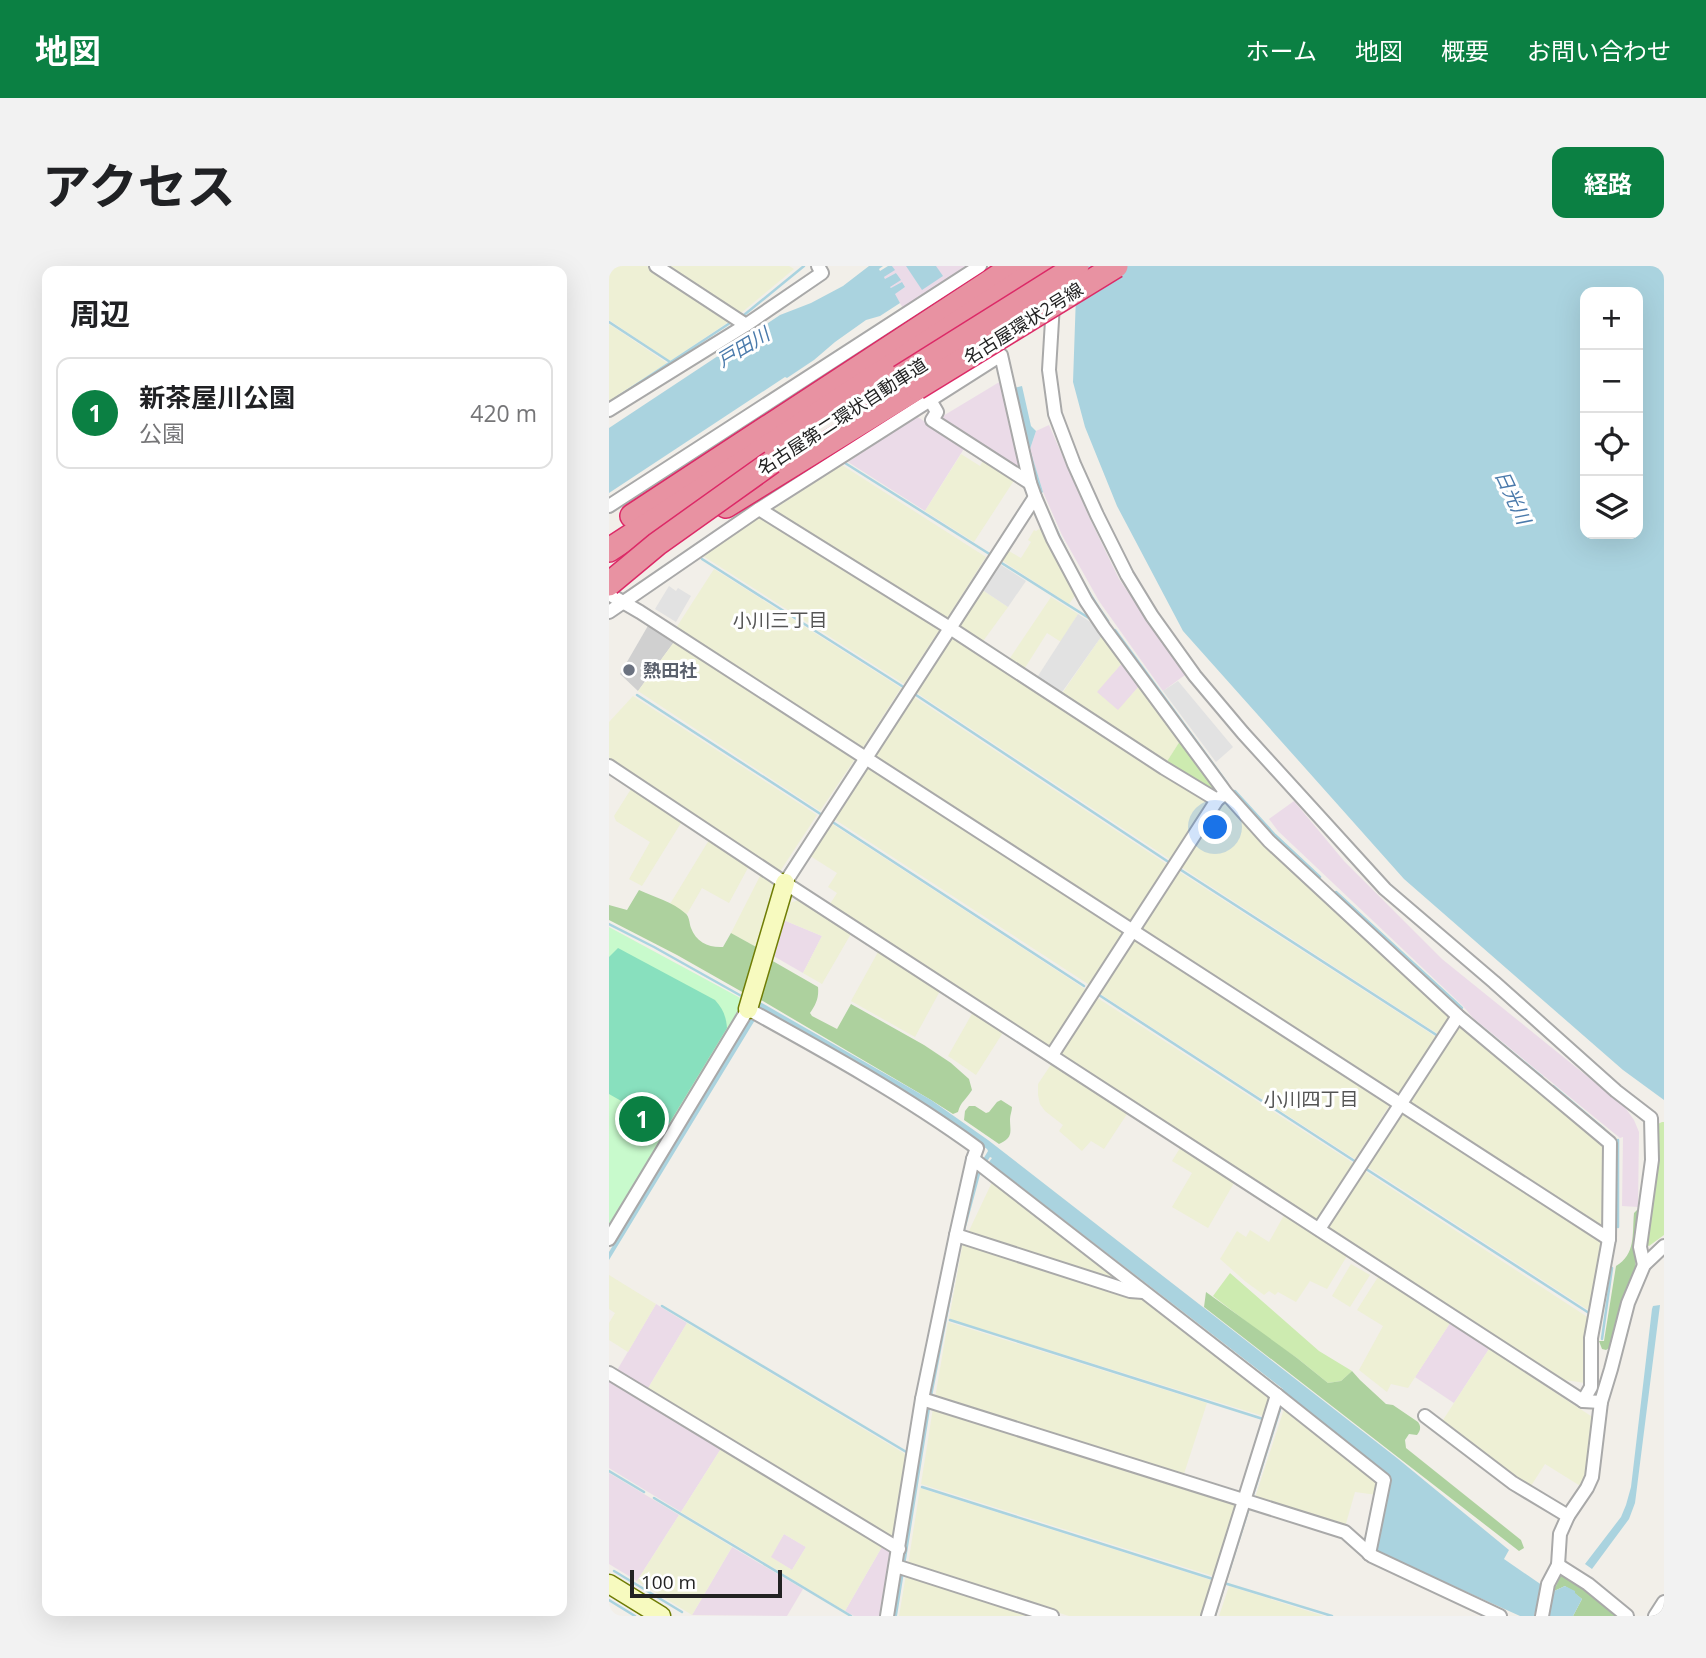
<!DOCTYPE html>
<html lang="ja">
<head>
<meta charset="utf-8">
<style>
	body { margin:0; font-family:"Open Sans","Noto Sans JP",sans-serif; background:#f2f2f2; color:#202124 }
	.controls { position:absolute; right:21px; top:21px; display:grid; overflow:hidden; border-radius:14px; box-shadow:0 7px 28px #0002 }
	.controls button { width:63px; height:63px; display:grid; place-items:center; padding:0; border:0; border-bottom:2px solid #e0e0e0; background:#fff; color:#202124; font:35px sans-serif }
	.scale { position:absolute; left:21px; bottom:18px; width:152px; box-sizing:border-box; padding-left:7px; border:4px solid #222; border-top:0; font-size:19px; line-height:24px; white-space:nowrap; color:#222; -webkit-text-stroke:5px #fff; paint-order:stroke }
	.you { position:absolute; left:607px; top:562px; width:24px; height:24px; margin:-18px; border:5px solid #fff; border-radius:50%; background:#1a73e8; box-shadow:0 0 0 10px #1a73e833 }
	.badge { display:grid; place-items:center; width:46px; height:46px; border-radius:50%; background:#0b8043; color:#fff; font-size:23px; font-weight:700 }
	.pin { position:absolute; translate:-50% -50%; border:4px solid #fff; box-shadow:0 2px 7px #0006 }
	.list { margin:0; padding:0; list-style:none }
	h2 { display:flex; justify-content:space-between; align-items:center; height:91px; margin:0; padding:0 28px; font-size:30px }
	h2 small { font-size:23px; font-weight:400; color:#757577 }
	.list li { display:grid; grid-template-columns:46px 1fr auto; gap:21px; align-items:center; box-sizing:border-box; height:112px; margin:0 14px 14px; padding:0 14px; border:2px solid #e0e0e0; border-radius:14px }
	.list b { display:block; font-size:26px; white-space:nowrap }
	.list p { margin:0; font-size:23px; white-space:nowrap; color:#757577 }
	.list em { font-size:23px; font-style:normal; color:#757577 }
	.icon { flex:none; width:38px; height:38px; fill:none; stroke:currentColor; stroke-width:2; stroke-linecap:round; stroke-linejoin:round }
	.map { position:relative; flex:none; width:1055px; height:1350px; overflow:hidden; border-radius:14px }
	header { display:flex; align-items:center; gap:42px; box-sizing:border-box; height:98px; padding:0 35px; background:#0b8043; color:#fff }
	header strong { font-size:33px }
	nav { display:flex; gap:38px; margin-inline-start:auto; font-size:24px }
	.intro { display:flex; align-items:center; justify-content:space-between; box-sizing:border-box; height:168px; padding:0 42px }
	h1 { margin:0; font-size:49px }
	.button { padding:18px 32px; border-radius:14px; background:#0b8043; color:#fff; font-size:24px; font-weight:700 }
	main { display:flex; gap:42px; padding:0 42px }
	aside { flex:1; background:#fff; border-radius:14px; box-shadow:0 7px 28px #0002 }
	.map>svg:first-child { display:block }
	.industrial { fill:#ebdbe8 }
	.religious { fill:#d0d0d0 }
	.farmland { fill:#eef0d5; fill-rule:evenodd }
	.grass { fill:#cdebb0 }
	.forest { fill:#add19e }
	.park { fill:#c8facc }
	.pitch { fill:#88e0be }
	.parking { fill:#e2e2e2 }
	.water { fill:#aad3df; fill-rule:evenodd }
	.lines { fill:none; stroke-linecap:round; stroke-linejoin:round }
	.stream { stroke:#aad3df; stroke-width:2.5 }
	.street-casing { stroke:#a9a9a9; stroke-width:16 }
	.secondary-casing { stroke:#707d05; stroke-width:21 }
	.highway-casing { stroke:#dc2a67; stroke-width:26 }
	.street { stroke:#fff; stroke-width:12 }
	.secondary { stroke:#f7fabf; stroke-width:18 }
	.highway { stroke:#e892a2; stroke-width:23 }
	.highway-bridge-casing { stroke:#dc2a67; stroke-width:26; stroke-linecap:butt }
	.highway-bridge { stroke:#e892a2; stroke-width:23 }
	.worship-dot { fill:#6b7280; stroke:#fff; stroke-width:2.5 }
	.labels { text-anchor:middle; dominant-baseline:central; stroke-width:6; stroke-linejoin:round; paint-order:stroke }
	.street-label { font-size:18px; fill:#222; stroke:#fff }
	.worship-label { font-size:18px; font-weight:bold; fill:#5b616d; stroke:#fff; text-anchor:start }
	.water-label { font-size:19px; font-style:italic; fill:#4a7aab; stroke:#fff }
	.neighbourhood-label { font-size:19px; fill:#555; stroke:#fff }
</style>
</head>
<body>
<header>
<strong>地図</strong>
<nav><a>ホーム</a><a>地図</a><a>概要</a><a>お問い合わせ</a></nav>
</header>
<div class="intro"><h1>アクセス</h1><a class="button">経路</a></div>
<main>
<aside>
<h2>周辺<small></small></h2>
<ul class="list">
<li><span class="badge">1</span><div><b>新茶屋川公園</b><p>公園</p></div><em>420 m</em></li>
</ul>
</aside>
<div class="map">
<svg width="1055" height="1350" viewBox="0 0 1055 1350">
	<rect width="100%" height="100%" fill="#f2efe9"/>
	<g class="industrial">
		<path d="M 283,0 L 358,0 L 294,42 L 285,28 L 296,21 L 282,22 L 281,21 L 288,7 L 276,14 L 275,11 L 285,4 Z"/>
		<path d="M 392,115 L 414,208 L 329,153 Z"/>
		<path d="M 307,150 L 356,181 L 316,245 L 239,196 Z"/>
		<path d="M 440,159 L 481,253 L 510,313 L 576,409 L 554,425 L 490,335 L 453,269 L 434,226 L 421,183 L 427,165 Z"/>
		<path d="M 514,396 L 531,419 L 509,445 L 487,426 Z"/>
		<path d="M 685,535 L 735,595 L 833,693 L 1015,840 L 1025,854 L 1030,866 L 1029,941 L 1013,940 L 1014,871 L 1011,872 L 864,752 L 854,740 L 669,565 L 660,553 Z"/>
		<path d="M 172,653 L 213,670 L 194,707 L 161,688 Z"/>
		<path d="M 47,1038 L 78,1057 L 38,1124 L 7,1106 Z"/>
		<path d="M 841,1057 L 880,1083 L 845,1137 L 806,1111 Z"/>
		<path d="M 0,1113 L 113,1181 L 72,1246 L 0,1202 Z"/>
		<path d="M 0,1207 L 70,1249 L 28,1315 L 0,1298 Z"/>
		<path d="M 175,1268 L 197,1281 L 183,1304 L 161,1291 Z"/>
		<path d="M 274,1279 L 283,1285 L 275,1350 L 245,1350 L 236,1345 Z"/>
		<path d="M 123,1281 L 194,1323 L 178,1350 L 83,1349 Z"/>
	</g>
	<path class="religious" d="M 40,358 L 68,372 L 29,425 L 11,408 Z"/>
	<g class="farmland">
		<path d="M 0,0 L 38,0 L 121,55 L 61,95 L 0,54 Z"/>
		<path d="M 59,0 L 180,0 L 185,3 L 131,48 Z"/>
		<path d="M 0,58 L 58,97 L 0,135 Z"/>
		<path d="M 352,188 L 371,200 L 375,193 L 406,213 L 365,276 L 316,245 Z"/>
		<path d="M 233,199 L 377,291 L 337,354 L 162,245 Z"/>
		<path d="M 151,251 L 331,363 L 295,418 L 94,290 Z"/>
		<path d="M 435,260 L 468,327 L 460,338 L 392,294 L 398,284 L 412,292 L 422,276 L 419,274 L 425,264 L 427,265 Z"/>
		<path d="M 105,303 L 292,422 L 253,483 L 67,362 Z"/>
		<path d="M 372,323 L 399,341 L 372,378 L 348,359 Z"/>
		<path d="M 442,331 L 469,348 L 452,376 L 438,367 L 414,405 L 399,395 Z"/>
		<path d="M 494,368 L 514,396 L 488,426 L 509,444 L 531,419 L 571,475 L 557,497 L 452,429 Z"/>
		<path d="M 342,371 L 599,537 L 562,594 L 305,425 Z"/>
		<path d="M 68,372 L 248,490 L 211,545 L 29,425 Z"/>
		<path d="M 302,429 L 559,599 L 522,657 L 267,493 L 265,488 Z"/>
		<path d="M 24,430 L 208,549 L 170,607 L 0,494 L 0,456 Z"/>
		<path d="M 260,499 L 516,666 L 482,720 L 222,551 L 256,500 Z"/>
		<path d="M 22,523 L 72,557 L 33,620 L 20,613 L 41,576 L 7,555 L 5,550 Z"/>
		<path d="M 616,534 L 841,749 L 829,768 L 572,601 Z"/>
		<path d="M 220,556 L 479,725 L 440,782 L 221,638 L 228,627 L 219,621 L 228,607 L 198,588 Z"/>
		<path d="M 100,574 L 140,600 L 120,637 L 93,622 L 78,648 L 61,638 Z"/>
		<path d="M 569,605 L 827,771 L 789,830 L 533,665 L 533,660 Z"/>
		<path d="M 152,608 L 168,617 L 149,682 L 122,667 Z"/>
		<path d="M 192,633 L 243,666 L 213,718 L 194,707 L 213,670 L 172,653 L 178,638 Z"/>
		<path d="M 528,673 L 782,837 L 746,893 L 490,727 L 524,674 Z"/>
		<path d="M 269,686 L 331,725 L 306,771 L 242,735 Z"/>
		<path d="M 487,731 L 744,897 L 707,954 L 453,790 L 451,786 Z"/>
		<path d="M 364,746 L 395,765 L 367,809 L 339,790 Z"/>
		<path d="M 852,760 L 997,879 L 997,962 L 994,964 L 800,839 L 799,835 L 848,761 Z"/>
		<path d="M 443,797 L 518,848 L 495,883 L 482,875 L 473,885 L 450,865 L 454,859 L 436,845 L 431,838 L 429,829 L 429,818 Z"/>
		<path d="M 791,846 L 795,846 L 991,973 L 992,978 L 981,1045 L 757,900 Z"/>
		<path d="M 571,882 L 625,917 L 599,962 L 563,941 L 583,907 L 563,895 Z"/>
		<path d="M 754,904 L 980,1052 L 976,1117 L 956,1114 L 719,963 L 719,959 Z"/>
		<path d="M 384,914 L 523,1019 L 358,969 Z"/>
		<path d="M 675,949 L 738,990 L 718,1023 L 701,1015 L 687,1036 L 669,1026 L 666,1029 L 660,1025 L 655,1029 L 637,1016 L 611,993 L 628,965 L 637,971 L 641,964 L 660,976 Z"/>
		<path d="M 354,976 L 538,1034 L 663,1131 L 657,1151 L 340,1053 Z"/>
		<path d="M 742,998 L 761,1009 L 741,1041 L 723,1030 Z"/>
		<path d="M 0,1009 L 47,1038 L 19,1086 L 0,1074 L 0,1057 L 6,1047 L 0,1043 Z"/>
		<path d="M 769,1011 L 841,1057 L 799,1122 L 782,1118 L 778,1126 L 750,1104 L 774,1060 L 748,1044 Z"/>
		<path d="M 339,1056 L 598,1137 L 574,1211 L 326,1132 Z"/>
		<path d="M 78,1057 L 301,1191 L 290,1265 L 280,1271 L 38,1124 Z"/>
		<path d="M 880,1083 L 985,1152 L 978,1213 L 973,1221 L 936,1198 L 920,1223 L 832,1157 Z"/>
		<path d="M 676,1140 L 770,1216 L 768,1229 L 746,1226 L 736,1261 L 646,1232 Z"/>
		<path d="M 324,1142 L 626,1236 L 628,1241 L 607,1311 L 312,1218 Z"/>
		<path d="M 113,1181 L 274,1279 L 236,1345 L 72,1246 ZM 175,1268 L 197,1281 L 183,1304 L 162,1291 Z"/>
		<path d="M 311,1222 L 605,1315 L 595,1350 L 460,1350 L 299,1299 Z"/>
		<path d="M 70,1249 L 123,1281 L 83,1349 L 28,1315 Z"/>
		<path d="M 297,1309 L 429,1350 L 290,1350 Z"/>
		<path d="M 620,1320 L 715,1350 L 610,1350 Z"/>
	</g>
	<g class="grass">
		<path d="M 571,475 L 607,523 L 603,526 L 557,497 Z"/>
		<path d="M 1053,856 L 1055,856 L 1055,969 L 1040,980 L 1035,978 L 1047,863 L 1049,858 Z"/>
		<path d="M 621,1007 L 710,1085 L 743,1105 L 732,1115 L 719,1117 L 688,1092 L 660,1073 L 604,1030 Z"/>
	</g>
	<g class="forest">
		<path d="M 30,624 C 45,631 64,636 76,647 C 81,651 80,657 82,662 C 87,676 100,682 114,681 L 122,667 L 149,682 L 135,727 L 68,689 L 0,654 L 0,639 L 18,644 Z"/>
		<path d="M 162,694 L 209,721 C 210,732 207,738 201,747 L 203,750 L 228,763 L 242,738 L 315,779 L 342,797 L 360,813 L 363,824 C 357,834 352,835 349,846 L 344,848 L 322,834 L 152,734 L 151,721 Z"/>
		<path d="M 392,834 L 403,841 C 403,845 401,849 401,853 C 401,866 405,871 390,878 L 355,854 L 356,845 L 360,840 L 366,840 L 377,847 L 380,846 L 388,836 Z"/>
		<path d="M 1028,944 L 1031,945 L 1026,1004 L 1003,1080 L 997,1084 L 993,1083 L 990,1075 L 995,1075 L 1007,1000 C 1027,988 1023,969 1025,947 Z"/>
		<path d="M 597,1026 L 688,1092 L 719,1117 L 732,1115 L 743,1105 L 751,1114 L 777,1138 L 784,1139 L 809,1156 C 812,1160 812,1164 808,1169 L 800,1168 L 796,1174 L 797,1182 L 912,1274 L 915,1282 L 910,1285 L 595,1041 Z"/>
		<path d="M 953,1307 L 1011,1350 L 964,1350 L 973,1333 L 956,1320 L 943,1326 L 943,1322 L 947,1320 Z"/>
	</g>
	<path class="park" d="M 0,661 L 135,734 L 132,745 L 0,961 Z"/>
	<path class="pitch" d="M 9,682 L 106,734 C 114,743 117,750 118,762 L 58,861 L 0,828 L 0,691 Z"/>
	<g class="parking">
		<path d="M 389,297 L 417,315 L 399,341 L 372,323 Z"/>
		<path d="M 60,320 L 67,325 L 69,322 L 82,330 L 67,356 L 46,343 Z"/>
		<path d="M 469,348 L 489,361 L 494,368 L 451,429 L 427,413 Z"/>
		<path d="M 569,415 L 624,481 L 607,496 L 554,425 Z"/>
	</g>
	<g class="water">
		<path d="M 260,0 L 274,0 L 270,3 L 271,5 L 279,0 L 283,0 L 286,4 L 275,11 L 276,13 L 287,7 L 292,14 L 281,21 L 282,22 L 293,16 L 296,21 L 286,28 L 291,37 L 271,50 L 257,54 L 226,76 L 205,94 L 178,112 L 176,111 L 0,227 L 0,162 L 171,49 L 202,37 L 234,20 Z"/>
		<path d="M 297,0 L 327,0 L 334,10 L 313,24 Z"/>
		<path d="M 468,0 L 1055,0 L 1055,834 L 1014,804 L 795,613 L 574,365 L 508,240 L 476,161 L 464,116 ZM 976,26 L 1029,26 L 1029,268 L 976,268 Z"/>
		<path d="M 413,120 L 422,160 L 427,165 L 421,183 L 434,226 L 432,228 L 418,189 L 406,128 L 408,127 L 405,122 Z"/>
		<path d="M 146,733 L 322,834 L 379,874 L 788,1192 L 900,1284 L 895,1293 L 943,1326 L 956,1320 L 966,1325 L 966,1327 L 973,1333 L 964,1350 L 940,1350 L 926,1346 L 925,1350 L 911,1350 L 767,1285 L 782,1211 L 681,1130 L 674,1138 L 607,1350 L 603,1350 L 674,1123 L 380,896 L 383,892 L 381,891 L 372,905 L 353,976 L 323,1131 L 288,1350 L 282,1350 L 319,1131 L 367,905 L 379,885 L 378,883 L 338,854 L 149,745 L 146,754 L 0,994 L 0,986 L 142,750 Z"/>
		<path d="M 1051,1039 L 1026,1237 L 1020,1253 L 983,1303 L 976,1298 L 1012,1251 L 1017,1239 L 1022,1221 L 1043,1043 L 1044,1040 Z"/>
	</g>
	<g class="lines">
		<g class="stream">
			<path d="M 135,49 L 195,0"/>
			<path d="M 0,56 L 61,96"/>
			<path d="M 4,134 L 121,57"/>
			<path d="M 236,197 L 382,289"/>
			<path d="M 436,239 C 454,279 473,319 499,355"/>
			<path d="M 93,293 L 296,422"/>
			<path d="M 391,296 L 483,354"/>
			<path d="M 506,364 L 618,517"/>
			<path d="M 304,427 L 561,597"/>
			<path d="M 28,429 L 213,549"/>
			<path d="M 626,525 L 666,569 L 711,611"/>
			<path d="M 222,555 L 475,720"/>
			<path d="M 572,604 L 829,770"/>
			<path d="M 176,605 L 192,581"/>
			<path d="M 727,626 L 853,742"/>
			<path d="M 0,658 L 45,681 L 136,732"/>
			<path d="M 490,729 L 747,896"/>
			<path d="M 865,755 L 933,811"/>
			<path d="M 944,820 L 995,863"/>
			<path d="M 1009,874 L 1009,961"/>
			<path d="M 754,901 L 980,1047"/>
			<path d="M 53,1040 L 299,1187"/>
			<path d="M 341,1054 L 654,1153"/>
			<path d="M 993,1073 L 1003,1002"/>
			<path d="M 0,1205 L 35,1226"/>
			<path d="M 313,1221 L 604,1313"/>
			<path d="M 45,1232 L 242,1350"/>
			<path d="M 5,1305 L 73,1346"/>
			<path d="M 615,1317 L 723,1350"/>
			<path d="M 0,1334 L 26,1350"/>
		</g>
		<g class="street-casing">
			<g id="street">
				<path d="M 47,0 L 137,59"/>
				<path d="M 444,38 L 440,104 L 446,148 L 465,198 L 488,249 L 518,309 L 543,350 L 586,410 L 634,467 L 776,623 L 885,716 L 1007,825 L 1042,852 L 1043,894 L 1031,981 L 1035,999"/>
				<path d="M 321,134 L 328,146 L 323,154 L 421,217"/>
				<path d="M 0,144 L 137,59 L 213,7 L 209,0"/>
				<path d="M 0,240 L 371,0"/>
				<path d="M 150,243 L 341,362 L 555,502 L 608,534"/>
				<path d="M 0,328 L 31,346 L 1000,973"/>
				<path d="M 0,346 L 150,243 L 392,89 L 421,217 L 426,231 L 444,273 L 477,335 L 495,362 L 617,527 L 660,575 L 849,750 L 1001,877 L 1000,973 L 982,1072 L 982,1121 L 974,1135"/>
				<path d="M 0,500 L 176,617 L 974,1135 L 992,1136"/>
				<path d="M 176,617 L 426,231"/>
				<path d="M 443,789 L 608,534 L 614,529"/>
				<path d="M 710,963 L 849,750"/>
				<path d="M 347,969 L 521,1025 L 534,1026"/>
				<path d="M 0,973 L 139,743 C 217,786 295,829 368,882 L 364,893"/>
				<path d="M 0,1107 L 290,1283"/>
				<path d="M 313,1133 L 736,1266 L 763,1290 L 891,1350"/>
				<path d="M 816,1150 L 904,1217 L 959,1250"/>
				<path d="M 949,1299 L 979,1318 L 1018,1350"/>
				<path d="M 287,1300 L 443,1350"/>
				<path d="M 278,1350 L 313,1133 L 347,969 L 364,893 L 668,1129 L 775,1214 L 760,1288"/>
				<path d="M 599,1350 L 668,1129"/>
				<path d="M 933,1350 L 939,1318 L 949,1299 L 951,1268 L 959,1250 L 978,1222 L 983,1211 L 992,1136 L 1002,1103 L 1019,1037 L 1035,999 L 1055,980"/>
				<path d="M 1046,1350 L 1055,1336"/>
			</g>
		</g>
		<g class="secondary-casing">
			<g id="secondary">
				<path d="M 139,743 L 176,617"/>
				<path d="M 0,1318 L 52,1350"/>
			</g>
		</g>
		<g class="highway-casing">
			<g id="highway">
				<path d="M 117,240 L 308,122"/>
				<path d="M 23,250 L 405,0"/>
				<path d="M 0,284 L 436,0"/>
			</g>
		</g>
		<use href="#street" class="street"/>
		<use href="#secondary" class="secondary"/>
		<use href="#highway" class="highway"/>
		<g class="highway-bridge-casing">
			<g id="highway-bridge">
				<path d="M 291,111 L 468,0"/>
				<path d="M 308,122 L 507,0"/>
				<path d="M 0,318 L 48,278 L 163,196"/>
			</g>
		</g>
		<use href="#highway-bridge" class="highway-bridge"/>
	</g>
	<circle class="worship-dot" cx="20" cy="404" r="7"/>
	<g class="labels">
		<g class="street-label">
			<text transform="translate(414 57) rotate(-32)">名古屋環状2号線</text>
			<text transform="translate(233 150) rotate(-33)">名古屋第二環状自動車道</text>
		</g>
		<g class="worship-label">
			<text x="34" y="404">熱田社</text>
		</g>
		<g class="water-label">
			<text transform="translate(134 81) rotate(-31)">戸田川</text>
			<text transform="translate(904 231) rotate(65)">日光川</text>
		</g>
		<g class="neighbourhood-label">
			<text x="171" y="354">小川三丁目</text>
			<text x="702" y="833">小川四丁目</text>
		</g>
	</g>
</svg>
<div class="controls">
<button>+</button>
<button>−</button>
<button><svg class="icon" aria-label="locate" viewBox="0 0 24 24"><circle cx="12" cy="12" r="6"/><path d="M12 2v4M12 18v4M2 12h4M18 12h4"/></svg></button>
<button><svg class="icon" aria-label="layers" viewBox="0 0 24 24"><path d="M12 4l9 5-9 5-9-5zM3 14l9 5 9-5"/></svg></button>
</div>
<div class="scale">100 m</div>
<div class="you"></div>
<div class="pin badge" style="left:33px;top:853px">1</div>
</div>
</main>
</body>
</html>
